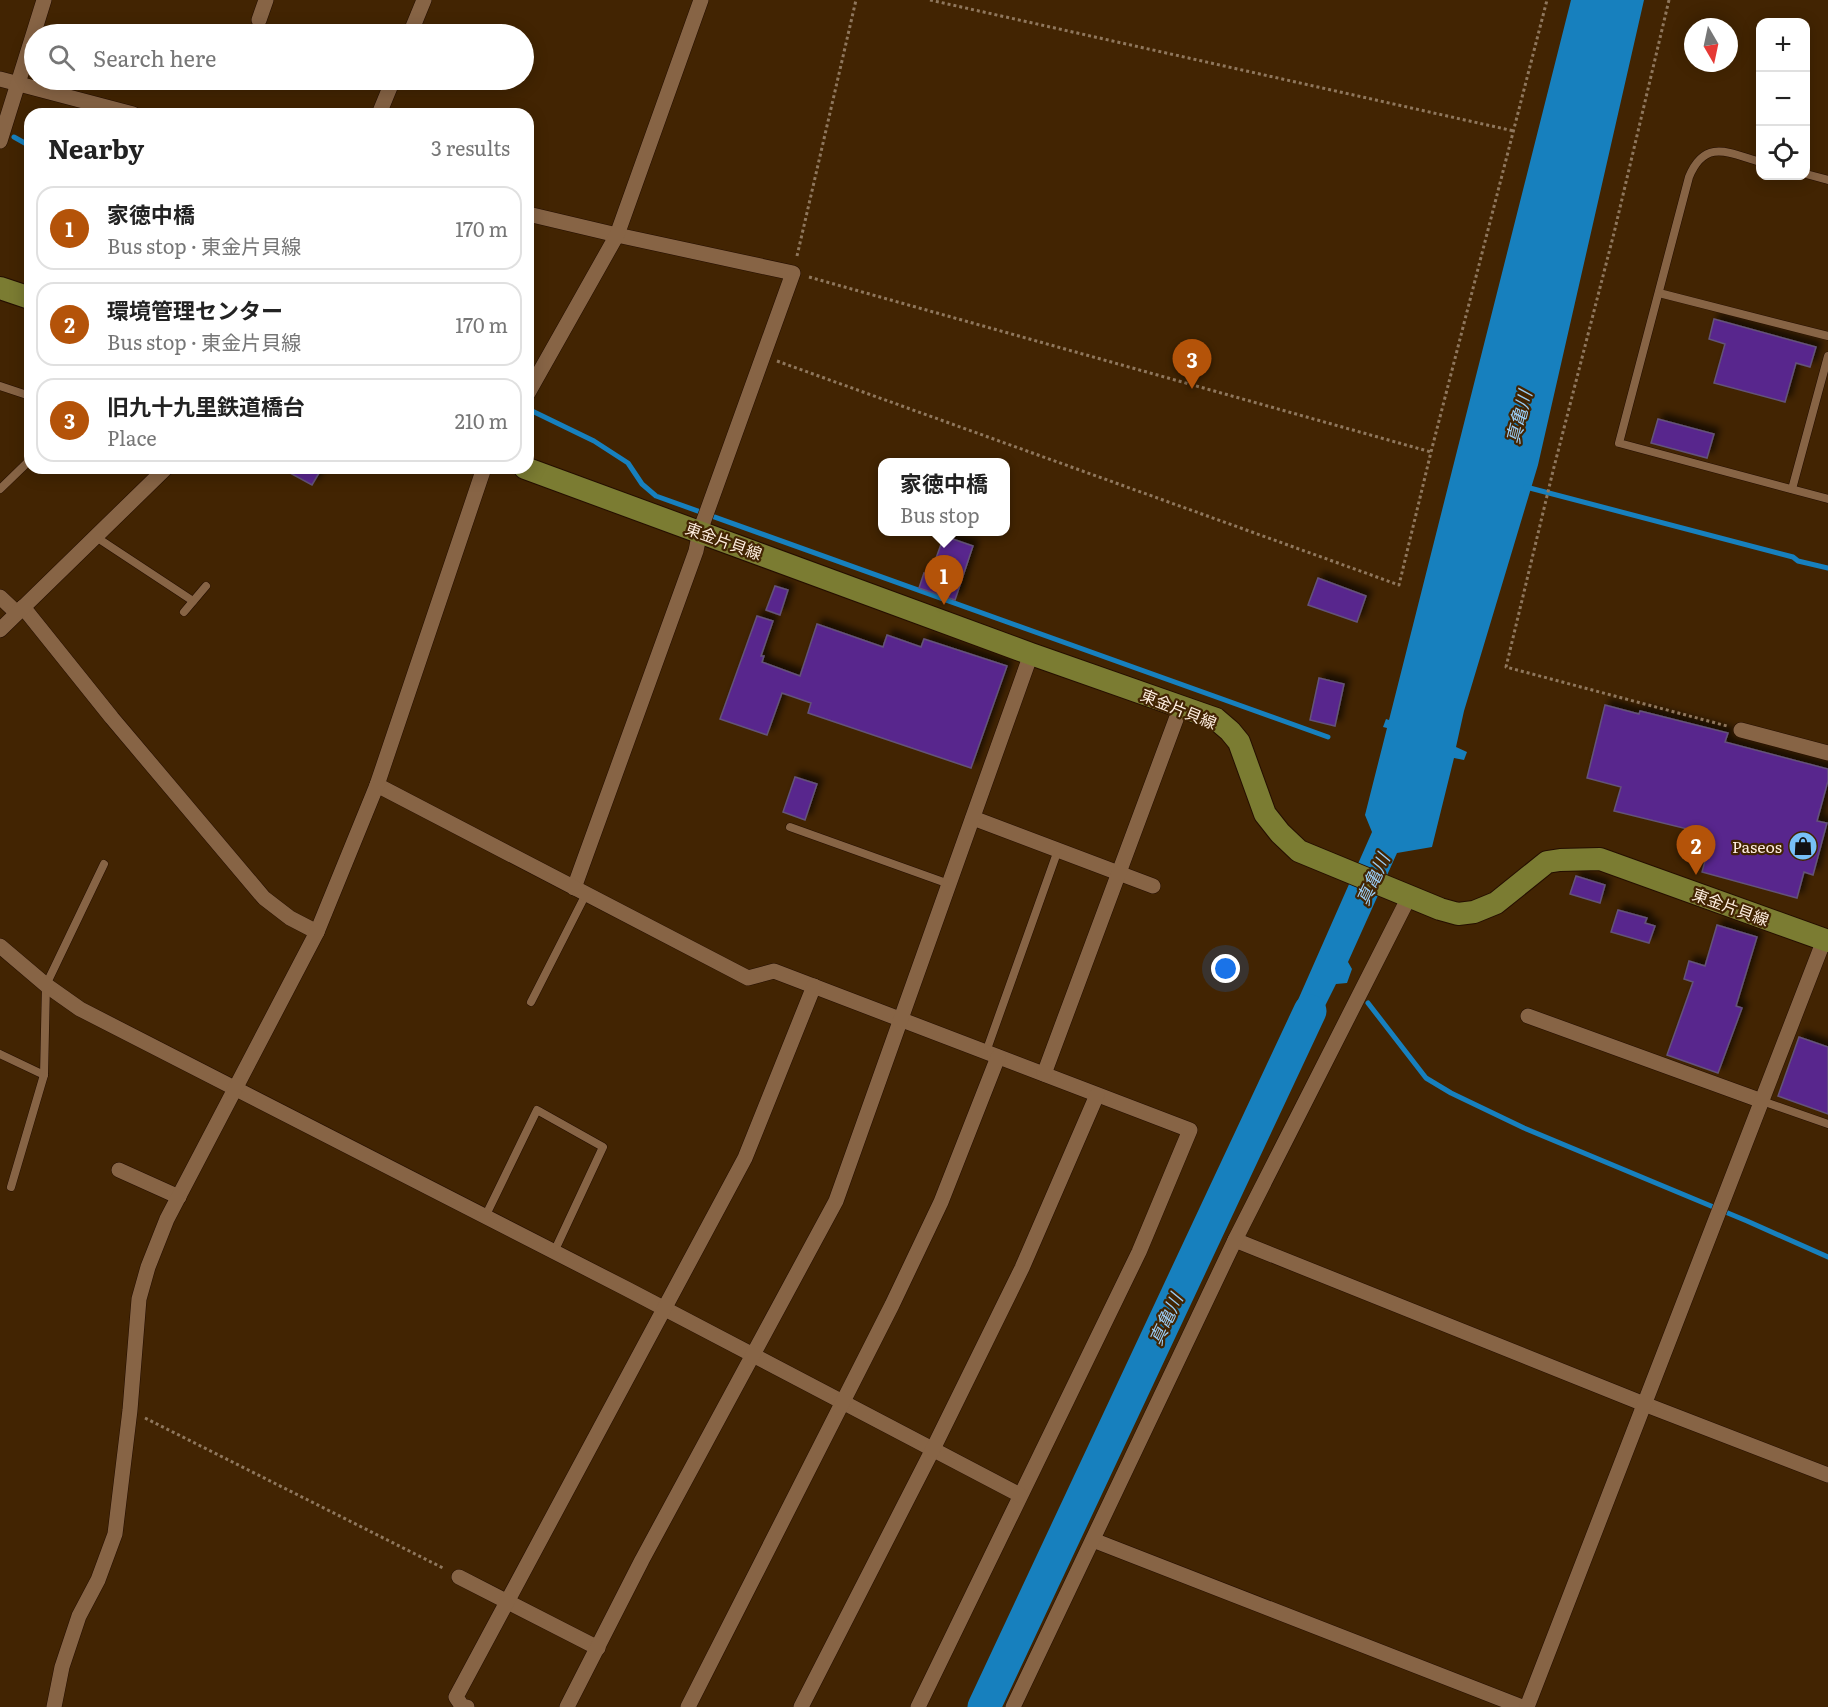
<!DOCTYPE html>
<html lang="en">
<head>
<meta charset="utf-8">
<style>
	body { margin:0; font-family:Literata,"Noto Sans JP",serif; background:#f2f2f2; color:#222 }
	.controls { position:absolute; right:18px; top:18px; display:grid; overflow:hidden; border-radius:12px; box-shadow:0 3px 15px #0003 }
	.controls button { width:54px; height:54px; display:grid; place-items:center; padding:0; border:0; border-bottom:2px solid #e0e0e0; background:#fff; color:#222; font:30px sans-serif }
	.compass { position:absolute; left:1684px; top:18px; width:54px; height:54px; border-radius:50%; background:#fff; box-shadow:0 3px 15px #0003; rotate:171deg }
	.you { position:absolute; left:1226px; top:969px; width:21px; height:21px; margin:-15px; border:4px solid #fff; border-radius:50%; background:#1a73e8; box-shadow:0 0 0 9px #1a73e833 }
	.badge { display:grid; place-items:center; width:39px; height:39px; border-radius:50%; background:#b45309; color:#fff; font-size:20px; font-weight:700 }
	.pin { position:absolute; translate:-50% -50px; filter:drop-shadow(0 2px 3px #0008) }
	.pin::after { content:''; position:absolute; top:32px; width:21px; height:18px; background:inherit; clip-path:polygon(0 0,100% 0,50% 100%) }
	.popup { position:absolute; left:878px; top:458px; width:132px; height:78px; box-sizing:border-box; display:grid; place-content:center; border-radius:12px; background:#fff; filter:drop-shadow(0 2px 4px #0005); font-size:20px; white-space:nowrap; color:#767676 }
	.popup b { font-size:22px; color:#222 }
	.popup::after { content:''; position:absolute; left:50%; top:100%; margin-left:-12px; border:12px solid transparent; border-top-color:#fff }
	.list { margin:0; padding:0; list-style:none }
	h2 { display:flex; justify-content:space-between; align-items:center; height:78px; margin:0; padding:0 24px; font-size:26px }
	h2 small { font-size:20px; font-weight:400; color:#767676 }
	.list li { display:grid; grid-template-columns:39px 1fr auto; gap:18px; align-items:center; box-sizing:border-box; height:84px; margin:0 12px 12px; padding:0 12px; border:2px solid #e0e0e0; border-radius:18px }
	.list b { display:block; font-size:22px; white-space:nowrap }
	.list p { margin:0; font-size:20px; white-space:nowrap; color:#767676 }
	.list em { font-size:20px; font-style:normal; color:#767676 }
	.icon { flex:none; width:33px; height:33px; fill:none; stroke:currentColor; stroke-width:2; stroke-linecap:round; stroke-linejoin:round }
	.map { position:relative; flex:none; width:1828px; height:1707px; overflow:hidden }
	.search { position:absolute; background:#fff; box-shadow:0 3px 15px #0003; left:24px; top:24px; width:510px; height:66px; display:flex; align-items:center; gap:15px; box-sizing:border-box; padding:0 21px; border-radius:33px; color:#767676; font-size:22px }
	.panel { position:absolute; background:#fff; box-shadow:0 3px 15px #0003; left:24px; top:108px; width:510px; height:366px; border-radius:18px }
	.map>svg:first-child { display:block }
	.water { fill:#1780be }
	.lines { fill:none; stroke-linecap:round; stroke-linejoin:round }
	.stream { stroke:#1780be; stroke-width:5 }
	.river { stroke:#1780be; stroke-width:33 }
	.building { fill:#59258d; stroke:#63537a; stroke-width:1.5; filter:url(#shadow) }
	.service-casing { stroke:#240e00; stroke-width:9 }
	.minor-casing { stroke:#240e00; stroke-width:16 }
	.primary-casing { stroke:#240e00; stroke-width:24 }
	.path { stroke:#8f775d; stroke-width:3; stroke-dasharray:3 3; stroke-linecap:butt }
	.service { stroke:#876445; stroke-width:8 }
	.minor { stroke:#876445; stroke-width:15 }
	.primary { stroke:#7b7c32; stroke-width:22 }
	.labels { text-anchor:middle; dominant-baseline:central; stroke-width:4.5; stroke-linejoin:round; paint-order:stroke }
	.street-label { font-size:16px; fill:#feeddf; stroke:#422402 }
	.poi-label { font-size:16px; fill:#feeddf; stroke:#422402; text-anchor:end }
	.water-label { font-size:18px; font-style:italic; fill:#9accf4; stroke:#422402 }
</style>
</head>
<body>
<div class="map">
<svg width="1828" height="1707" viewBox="0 0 1828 1707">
	<defs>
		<filter id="shadow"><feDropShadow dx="5.5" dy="-5.5" stdDeviation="3" flood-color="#0009"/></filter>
	</defs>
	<rect width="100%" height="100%" fill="#422402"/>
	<path class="water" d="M 1571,0 L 1644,0 L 1538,465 L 1464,711 L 1456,747 L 1467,752 L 1464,760 L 1454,758 L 1432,847 L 1397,853 L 1348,962 L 1352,969 L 1347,983 L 1336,984 L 1300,1056 L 1279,1043 L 1372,832 L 1365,815 L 1387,728 L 1383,727 L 1386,719 L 1389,720 Z"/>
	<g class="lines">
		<g class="stream">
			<path d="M 14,137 L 30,146"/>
			<path d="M 528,409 L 594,441 L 628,463 L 642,484 L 656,496 L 1328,737"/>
			<path d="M 1526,487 L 1793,557 L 1798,561 L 1828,568"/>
			<path d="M 1368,1003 L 1426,1078 L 1451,1093 L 1524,1128 L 1747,1221 L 1828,1257"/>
		</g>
		<path class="river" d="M 984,1707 L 1310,1011"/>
	</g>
	<g class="building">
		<path d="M 1714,319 L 1816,347 L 1810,367 L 1796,363 L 1785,402 L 1714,383 L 1725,344 L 1709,339 Z"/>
		<path d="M 1658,419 L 1714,434 L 1707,458 L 1651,443 Z"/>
		<path d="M 281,468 L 322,468 L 312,485 Z"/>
		<path d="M 944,536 L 973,546 L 955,600 L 919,588 L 924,573 L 930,575 Z"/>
		<path d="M 1318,578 L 1366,596 L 1357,622 L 1308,605 Z"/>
		<path d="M 775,586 L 788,590 L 780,615 L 766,610 Z"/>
		<path d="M 757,616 L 773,621 L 761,656 L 764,656 L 762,662 L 800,676 L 817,624 L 883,647 L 887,635 L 921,647 L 924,639 L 1007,666 L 971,768 L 808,713 L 811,703 L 782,693 L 767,735 L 720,719 Z"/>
		<path d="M 1319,678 L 1344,684 L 1335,726 L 1310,720 Z"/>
		<path d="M 1605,705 L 1639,714 L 1640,711 L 1728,733 L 1725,742 L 1828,769 L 1828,781 L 1817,821 L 1827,823 L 1813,875 L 1804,872 L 1797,898 L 1702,872 L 1712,835 L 1614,811 L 1621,787 L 1587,778 Z"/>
		<path d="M 795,777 L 817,784 L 805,820 L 783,812 Z"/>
		<path d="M 1576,876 L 1605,885 L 1600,903 L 1570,894 Z"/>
		<path d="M 1618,910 L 1647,918 L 1645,923 L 1655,926 L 1649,943 L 1611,932 Z"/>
		<path d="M 1717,925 L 1757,937 L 1736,1006 L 1742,1008 L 1718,1073 L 1667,1055 L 1693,982 L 1684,979 L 1689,961 L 1705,966 Z"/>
		<path d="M 1799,1037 L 1828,1047 L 1828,1114 L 1778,1096 Z"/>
	</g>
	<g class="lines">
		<g class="service-casing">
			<g id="service">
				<path d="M 1760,162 C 1729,153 1705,138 1689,177 L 1619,443 L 1828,499"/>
				<path d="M 1806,174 L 1828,180"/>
				<path d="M 1659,293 L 1828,336"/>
				<path d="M 0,386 L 30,396"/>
				<path d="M 0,489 L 30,460"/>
				<path d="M 1792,489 L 1828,356"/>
				<path d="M 96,537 L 193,601"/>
				<path d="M 184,612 L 206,586"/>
				<path d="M 790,827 L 949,884"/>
				<path d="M 531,1002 L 586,894"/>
				<path d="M 986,1052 L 1058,850"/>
				<path d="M 0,1054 L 44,1075"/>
				<path d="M 1762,1101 L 1828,1124"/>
				<path d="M 11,1187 L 44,1075 L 46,985 L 104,864"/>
				<path d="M 485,1217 L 537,1110 L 603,1147 L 554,1252"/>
			</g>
		</g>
		<g class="minor-casing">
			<g id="minor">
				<path d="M 259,20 L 266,0"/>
				<path d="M 410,34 L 424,0"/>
				<path d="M 0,79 L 133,114"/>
				<path d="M 379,114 L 393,80"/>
				<path d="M 0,141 L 44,0"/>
				<path d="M 528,214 L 617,235 L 793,273 L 700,531 L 696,551 L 574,888"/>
				<path d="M 528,393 L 617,235 L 701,0"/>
				<path d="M 0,597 L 17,613"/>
				<path d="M 23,607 L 112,718 L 264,898 L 290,918 L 317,932"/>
				<path d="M 0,630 L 166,468"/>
				<path d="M 1741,730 L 1828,753"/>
				<path d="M 377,785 L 748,978 L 774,971 L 1190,1130 L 1139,1252 L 918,1707"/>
				<path d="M 973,818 L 1153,886"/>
				<path d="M 0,946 L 46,985 L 80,1009 L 627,1289 L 1020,1495"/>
				<path d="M 1528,1016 L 1762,1101"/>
				<path d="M 1044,1074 L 1181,706"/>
				<path d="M 119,1170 L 179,1197"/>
				<path d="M 1235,1240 L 1644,1404 L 1828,1475"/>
				<path d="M 1093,1540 L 1522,1707"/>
				<path d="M 459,1577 L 598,1648"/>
				<path d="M 54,1707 L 62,1667 L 79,1616 L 98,1580 L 115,1534 L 130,1410 L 139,1299 L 148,1267 L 167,1219 L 317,932 L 377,785 L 484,468"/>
				<path d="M 467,1707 L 462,1706 L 456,1697 L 745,1158 L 814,986"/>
				<path d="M 567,1707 L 642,1560 L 836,1201 L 1031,654"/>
				<path d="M 688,1707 L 892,1305 L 941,1202 L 998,1057"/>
				<path d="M 801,1707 L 933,1449 L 1022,1268 L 1097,1095"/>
				<path d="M 1013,1707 L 1235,1240 L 1409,897"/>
				<path d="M 1527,1707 L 1824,940"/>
			</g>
		</g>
		<g class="primary-casing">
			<g id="primary">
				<path d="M 0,288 L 30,298"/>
				<path d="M 525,468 L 1031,654 L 1216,719 L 1230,731 L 1239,742 L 1265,814 L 1280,833 L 1299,851 L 1440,909 L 1458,914 L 1474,912 L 1496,903 L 1547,862 L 1560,860 L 1600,859 L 1828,941"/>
			</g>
		</g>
		<g class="path">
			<path d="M 930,0 L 1514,131"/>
			<path d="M 1669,0 L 1614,233 L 1553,471 L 1506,667 L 1727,726"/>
			<path d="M 797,256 L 856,0"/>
			<path d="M 809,277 L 1431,452"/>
			<path d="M 777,361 L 1399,585 L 1431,452 L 1547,0"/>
			<path d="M 145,1418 L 445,1569"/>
		</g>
		<use href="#service" class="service"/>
		<use href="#minor" class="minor"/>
		<use href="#primary" class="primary"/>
	</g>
	<defs>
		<g id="shop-disc" transform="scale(1.5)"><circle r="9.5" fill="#77c0f7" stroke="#422402"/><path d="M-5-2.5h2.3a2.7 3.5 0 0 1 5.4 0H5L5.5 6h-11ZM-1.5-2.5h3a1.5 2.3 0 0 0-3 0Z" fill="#111"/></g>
	</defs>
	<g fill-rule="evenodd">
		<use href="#shop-disc" x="1803" y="846"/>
	</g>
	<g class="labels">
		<g class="street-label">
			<text transform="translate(724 540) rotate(20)">東金片貝線</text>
			<text transform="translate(1179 708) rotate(22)">東金片貝線</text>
			<text transform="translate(1731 906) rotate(20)">東金片貝線</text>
		</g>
		<g class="poi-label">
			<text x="1782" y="846">Paseos</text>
		</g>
		<g class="water-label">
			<text transform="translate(1518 417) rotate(-76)">真亀川</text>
			<text transform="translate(1372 879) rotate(-65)">真亀川</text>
			<text transform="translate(1165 1319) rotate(-65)">真亀川</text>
		</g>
	</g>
</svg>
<div class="controls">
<button>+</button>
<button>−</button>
<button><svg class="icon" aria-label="locate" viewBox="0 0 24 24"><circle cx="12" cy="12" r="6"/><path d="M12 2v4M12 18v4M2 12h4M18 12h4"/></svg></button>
</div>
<svg class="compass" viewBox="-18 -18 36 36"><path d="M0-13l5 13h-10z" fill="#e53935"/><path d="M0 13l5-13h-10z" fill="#767676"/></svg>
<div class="you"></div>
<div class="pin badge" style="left:944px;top:605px">1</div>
<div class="popup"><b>家徳中橋</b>Bus stop</div>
<div class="pin badge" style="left:1696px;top:875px">2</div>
<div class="pin badge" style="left:1192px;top:389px">3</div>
<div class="search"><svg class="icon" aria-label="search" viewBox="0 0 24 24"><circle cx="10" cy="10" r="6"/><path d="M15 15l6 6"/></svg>Search here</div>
<section class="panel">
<h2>Nearby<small>3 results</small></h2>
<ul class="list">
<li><span class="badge">1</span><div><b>家徳中橋</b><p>Bus stop · 東金片貝線</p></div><em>170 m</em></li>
<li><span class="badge">2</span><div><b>環境管理センター</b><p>Bus stop · 東金片貝線</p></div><em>170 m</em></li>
<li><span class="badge">3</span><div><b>旧九十九里鉄道橋台</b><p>Place</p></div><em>210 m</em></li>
</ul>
</section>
</div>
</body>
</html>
